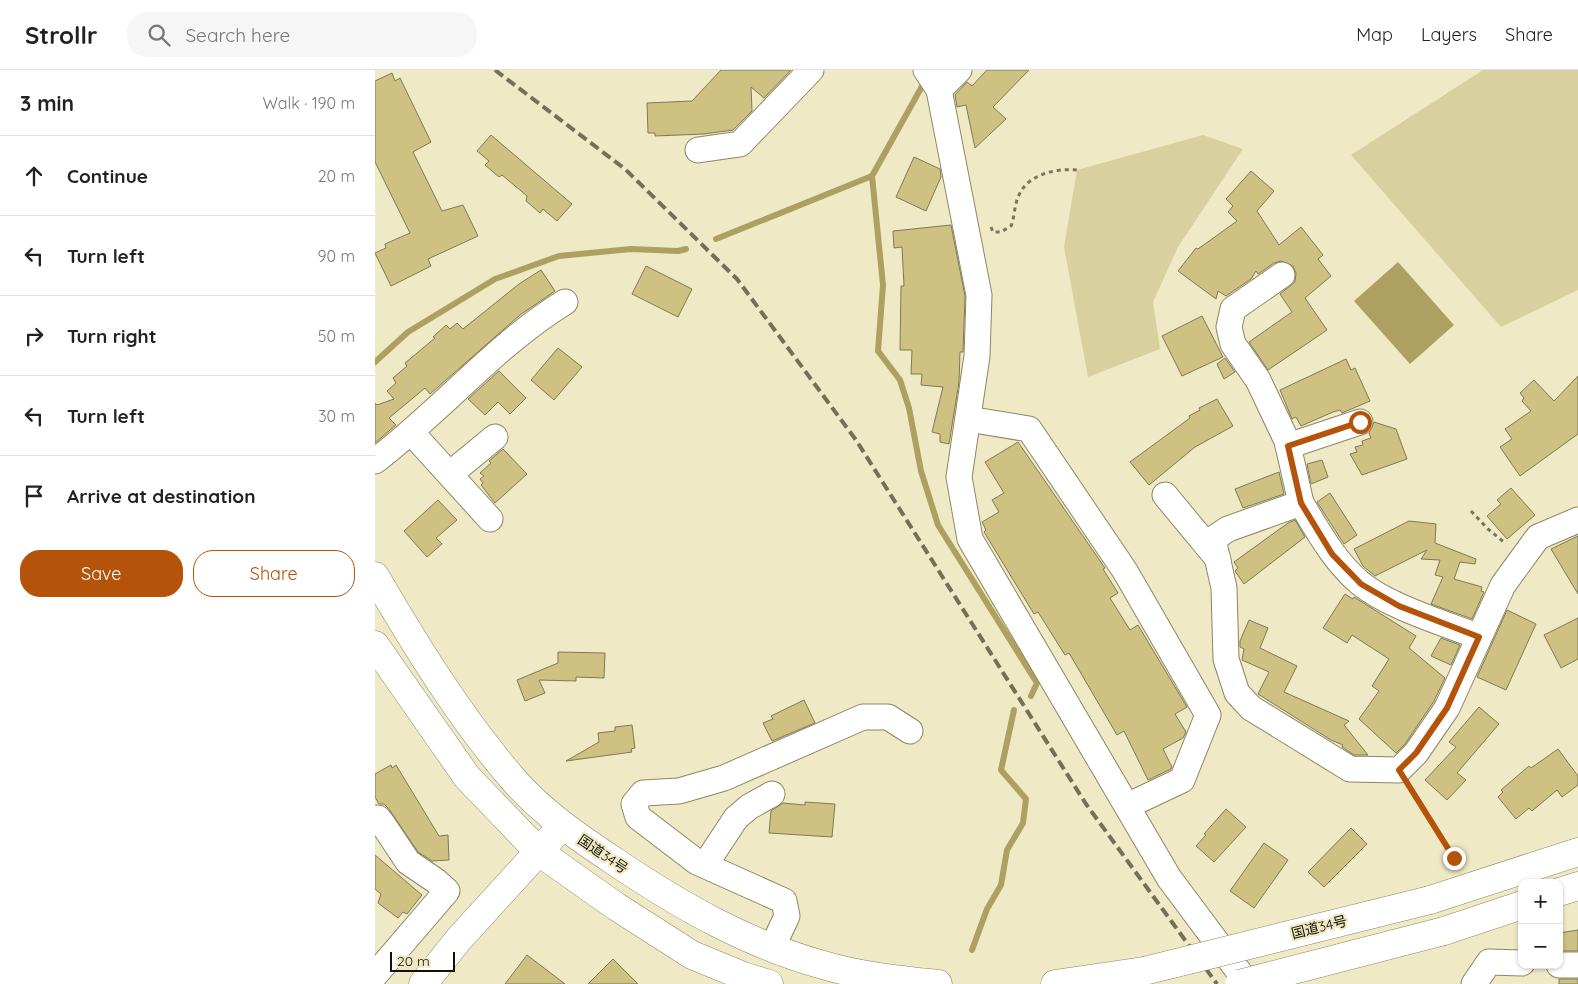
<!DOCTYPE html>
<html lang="en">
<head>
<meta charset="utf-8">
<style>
	body { margin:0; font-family:Quicksand,"Noto Sans JP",sans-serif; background:#f6f6f6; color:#222 }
	.controls { position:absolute; right:15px; bottom:15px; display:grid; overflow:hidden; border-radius:10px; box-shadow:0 1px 4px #0004 }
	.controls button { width:45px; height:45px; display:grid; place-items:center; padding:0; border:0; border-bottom:1px solid #e0e0e0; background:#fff; color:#222; font:25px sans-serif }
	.scale { position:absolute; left:15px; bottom:12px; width:65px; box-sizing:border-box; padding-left:5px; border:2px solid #131105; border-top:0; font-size:14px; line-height:18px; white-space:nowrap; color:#131105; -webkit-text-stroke:4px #f0e9c5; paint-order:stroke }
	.stop { position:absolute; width:15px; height:15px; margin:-11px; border:4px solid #b45309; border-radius:50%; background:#fff }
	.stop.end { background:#b45309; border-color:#fff; box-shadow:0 1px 5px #0008 }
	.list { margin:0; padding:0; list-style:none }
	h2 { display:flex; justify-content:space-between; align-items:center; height:65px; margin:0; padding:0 20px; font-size:21px }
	h2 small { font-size:16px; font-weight:400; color:#767676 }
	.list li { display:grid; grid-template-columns:32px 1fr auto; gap:15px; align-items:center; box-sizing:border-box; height:80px; padding:0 20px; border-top:1px solid #e0e0e0 }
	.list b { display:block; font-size:19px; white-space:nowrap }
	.list em { font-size:16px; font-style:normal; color:#767676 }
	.actions { display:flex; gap:10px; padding:15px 20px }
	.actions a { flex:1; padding:11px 0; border:1px solid #b45309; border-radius:20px; text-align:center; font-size:18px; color:#b45309 }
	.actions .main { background:#b45309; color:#fff }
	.icon { flex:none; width:28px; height:28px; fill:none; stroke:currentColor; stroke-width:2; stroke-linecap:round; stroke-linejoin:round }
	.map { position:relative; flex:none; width:1203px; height:914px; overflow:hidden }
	header { display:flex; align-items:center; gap:30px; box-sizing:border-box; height:70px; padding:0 25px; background:#fff; border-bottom:1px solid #e0e0e0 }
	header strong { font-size:24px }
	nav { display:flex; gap:28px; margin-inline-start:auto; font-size:18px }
	.search { width:350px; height:45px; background:#f6f6f6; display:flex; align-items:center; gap:12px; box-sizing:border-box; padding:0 18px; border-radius:20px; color:#767676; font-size:19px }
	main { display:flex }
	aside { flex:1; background:#fff }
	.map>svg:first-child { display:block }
	.green { fill:#d9d0a0 }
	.water { fill:#ada061 }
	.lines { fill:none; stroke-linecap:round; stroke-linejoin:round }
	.stream { stroke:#ada061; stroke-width:6 }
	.building { fill:#cec181; stroke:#7f7957 }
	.street-casing { stroke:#8d8664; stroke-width:27 }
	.secondary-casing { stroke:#8d8664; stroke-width:29 }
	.highway-casing { stroke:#8d8664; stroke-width:29 }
	.path { stroke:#78745d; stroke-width:3; stroke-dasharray:4 4; stroke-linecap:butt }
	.street { stroke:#fff; stroke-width:25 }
	.secondary { stroke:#fff; stroke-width:28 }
	.highway { stroke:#fff; stroke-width:28 }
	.rail { stroke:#736f59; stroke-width:4; stroke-dasharray:10 5; stroke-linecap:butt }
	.highway-bridge-casing { stroke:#8d8664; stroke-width:29; stroke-linecap:butt }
	.highway-bridge { stroke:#fff; stroke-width:28 }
	.route { stroke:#b45309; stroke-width:6 }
	.labels { text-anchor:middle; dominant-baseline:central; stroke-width:4.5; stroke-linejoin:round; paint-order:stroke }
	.street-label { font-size:14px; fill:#131105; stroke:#f0e9c5 }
</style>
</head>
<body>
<header>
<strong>Strollr</strong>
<div class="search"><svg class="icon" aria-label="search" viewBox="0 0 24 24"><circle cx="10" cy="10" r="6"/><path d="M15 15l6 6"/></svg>Search here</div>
<nav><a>Map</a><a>Layers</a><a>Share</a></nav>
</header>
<main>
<aside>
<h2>3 min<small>Walk · 190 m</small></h2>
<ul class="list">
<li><svg class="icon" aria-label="ahead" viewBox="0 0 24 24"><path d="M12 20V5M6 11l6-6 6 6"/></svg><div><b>Continue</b></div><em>20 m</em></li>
<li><svg class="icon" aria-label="left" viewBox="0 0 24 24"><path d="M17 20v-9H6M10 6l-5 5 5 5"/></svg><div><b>Turn left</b></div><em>90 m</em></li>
<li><svg class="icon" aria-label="right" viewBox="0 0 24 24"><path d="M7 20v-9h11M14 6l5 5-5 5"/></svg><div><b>Turn right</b></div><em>50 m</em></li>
<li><svg class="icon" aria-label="left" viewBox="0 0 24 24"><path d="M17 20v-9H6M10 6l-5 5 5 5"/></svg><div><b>Turn left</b></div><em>30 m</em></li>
<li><svg class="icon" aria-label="arrive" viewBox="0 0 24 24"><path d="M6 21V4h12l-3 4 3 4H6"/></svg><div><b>Arrive at destination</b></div></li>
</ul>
<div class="actions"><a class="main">Save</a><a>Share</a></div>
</aside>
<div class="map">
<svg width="1203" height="914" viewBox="0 0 1203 914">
	<rect width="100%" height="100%" fill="#f0e9c5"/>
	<g class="green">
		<path d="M 1108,0 L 1203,0 L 1203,220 L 1126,257 L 976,85 Z"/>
		<path d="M 828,65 L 868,79 L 803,177 L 778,232 L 785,279 L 713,307 L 689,177 L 702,100 Z"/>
	</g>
	<path class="water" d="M 1023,192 L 1079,255 L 1035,294 L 979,231 Z"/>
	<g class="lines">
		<g class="stream">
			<path d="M 550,11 L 497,106 L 508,215 L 503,281 L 525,310 L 534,338 L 546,401 L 563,455 L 662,613 L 656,626"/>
			<path d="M 341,169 L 497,106"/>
			<path d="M 0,292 L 33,262 L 120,209 L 184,186 L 256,179 L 303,181 L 311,179"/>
			<path d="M 597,880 L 612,839 L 626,815 L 632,780 L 648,753 L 651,729 L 626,700 L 639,640"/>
		</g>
	</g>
	<g class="building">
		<path d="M 346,0 L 416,0 L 389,28 L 376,17 L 377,41 L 358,60 L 329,64 L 280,66 L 280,63 L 273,63 L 272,33 L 317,31 Z"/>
		<path d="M 612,0 L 654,0 L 618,37 L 631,49 L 600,78 L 591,35 L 582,37 L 580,25 L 592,12 L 597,16 Z"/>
		<path d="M 17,3 L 20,11 L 25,8 L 56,72 L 38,82 L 67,141 L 88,135 L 103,166 L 53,189 L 56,196 L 16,216 L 0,183 L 11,178 L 10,174 L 35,163 L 0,92 L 0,11 Z"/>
		<path d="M 116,65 L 197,134 L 182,151 L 168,139 L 165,143 L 151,131 L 152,126 L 127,105 L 124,107 L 110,95 L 114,91 L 102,81 Z"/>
		<path d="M 539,87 L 565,99 L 566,107 L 551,141 L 521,127 Z"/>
		<path d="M 876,101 L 899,121 L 882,141 L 904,175 L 926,157 L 948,185 L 943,189 L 956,206 L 930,228 L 952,260 L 893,300 L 874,272 L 917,242 L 905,224 L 920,212 L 921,203 L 918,196 L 906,191 L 899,193 L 883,204 L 881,201 L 876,209 L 851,226 L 843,221 L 841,229 L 803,201 L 821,178 L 823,179 L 862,151 L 853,142 L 858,136 L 851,129 Z"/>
		<path d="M 576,155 L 590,226 L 588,282 L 585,282 L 584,312 L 574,374 L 565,372 L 565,364 L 557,362 L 568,317 L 546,315 L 547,304 L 536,304 L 537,280 L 525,280 L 526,216 L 529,216 L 527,177 L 519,178 L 518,161 Z"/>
		<path d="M 271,196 L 317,219 L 303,247 L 257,224 Z"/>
		<path d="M 166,200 L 180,221 L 145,245 L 55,324 L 50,318 L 14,348 L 21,355 L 0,373 L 0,333 L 2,335 L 19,329 L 12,321 L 21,313 L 18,308 L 32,296 L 30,293 L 60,268 L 58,267 L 71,255 L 75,259 L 82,253 L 88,259 L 144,214 Z"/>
		<path d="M 827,246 L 848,287 L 807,306 L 787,266 Z"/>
		<path d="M 183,278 L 207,297 L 179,330 L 156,310 Z"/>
		<path d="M 850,288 L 860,302 L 849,309 L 842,294 Z"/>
		<path d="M 971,289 L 976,300 L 980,298 L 995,331 L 967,343 L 965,340 L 958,342 L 926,356 L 921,347 L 917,349 L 905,320 Z"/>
		<path d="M 124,301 L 151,328 L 135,344 L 123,332 L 110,345 L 93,329 Z"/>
		<path d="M 1203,306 L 1203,364 L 1145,406 L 1125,377 L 1137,369 L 1130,359 L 1156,341 L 1147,331 L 1149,328 L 1145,323 L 1159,310 L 1179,331 Z"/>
		<path d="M 842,329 L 858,356 L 820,377 L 774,415 L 755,392 L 815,348 L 814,346 L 825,340 L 824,338 Z"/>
		<path d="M 999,352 L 1021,359 L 1032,389 L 987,405 L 975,384 L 982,382 L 980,377 L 988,375 L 987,371 L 996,368 L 994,363 Z"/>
		<path d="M 643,372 L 730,498 L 728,499 L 743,523 L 735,528 L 755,560 L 763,555 L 812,637 L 800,644 L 811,662 L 808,668 L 788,679 L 797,697 L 796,699 L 773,710 L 749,661 L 742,665 L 694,583 L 690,585 L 663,542 L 659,544 L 609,462 L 611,460 L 607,452 L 624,442 L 617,430 L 629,423 L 610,392 Z"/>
		<path d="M 128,379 L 152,404 L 120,433 L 106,415 L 108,413 L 105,409 L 109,406 L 105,403 L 116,393 L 114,391 Z"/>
		<path d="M 947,390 L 953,407 L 936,414 L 932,394 Z"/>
		<path d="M 904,402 L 909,424 L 868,438 L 860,419 Z"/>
		<path d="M 1136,418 L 1160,445 L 1132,469 L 1112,446 L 1126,434 L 1122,430 Z"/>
		<path d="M 955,423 L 982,465 L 969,474 L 942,432 Z"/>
		<path d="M 63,430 L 82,450 L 61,468 L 67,474 L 52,487 L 29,461 Z"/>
		<path d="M 920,450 L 930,467 L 869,514 L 860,501 L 863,498 L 859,492 L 913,453 Z"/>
		<path d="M 1034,451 L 1061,454 L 1060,473 L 1101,489 L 1100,494 L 1085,492 L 1079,509 L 1107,517 L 1106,521 L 1109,522 L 1097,549 L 1056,534 L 1068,507 L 1060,505 L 1065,490 L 1046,489 L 1052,480 L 1000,506 L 988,496 L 979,479 Z"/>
		<path d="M 1203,466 L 1203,524 L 1176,479 Z"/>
		<path d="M 970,524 L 978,529 L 979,527 L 1041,566 L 1034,578 L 1070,608 L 1059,631 L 1030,674 L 1021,683 L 984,649 L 1004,621 L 997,616 L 1014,589 L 977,565 L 972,573 L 948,558 Z"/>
		<path d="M 1132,540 L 1161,554 L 1131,620 L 1102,607 Z"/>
		<path d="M 1203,548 L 1203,589 L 1186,598 L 1169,565 Z"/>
		<path d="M 874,550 L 893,558 L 885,578 L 922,596 L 909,622 L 974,651 L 969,655 L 993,685 L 979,685 L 967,677 L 968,675 L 956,670 L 883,624 L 894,602 L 867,590 L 869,579 L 865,577 L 865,571 Z"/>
		<path d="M 1066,568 L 1085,575 L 1076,595 L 1056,586 Z"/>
		<path d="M 183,582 L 230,583 L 229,608 L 201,607 L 201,611 L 164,610 L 170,623 L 150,631 L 142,610 L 183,593 Z"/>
		<path d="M 429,630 L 440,653 L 397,671 L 388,653 L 398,649 L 396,646 Z"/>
		<path d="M 1104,637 L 1124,654 L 1082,703 L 1091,710 L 1072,730 L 1050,710 L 1081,677 L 1074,672 Z"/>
		<path d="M 257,655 L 260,678 L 256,679 L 257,682 L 191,691 L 224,672 L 223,663 L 240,661 L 240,657 Z"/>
		<path d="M 1183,679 L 1203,706 L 1203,715 L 1187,727 L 1182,720 L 1157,741 L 1154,738 L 1141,749 L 1123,727 L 1128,722 L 1126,720 L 1154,696 L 1156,698 Z"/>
		<path d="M 16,695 L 17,698 L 21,695 L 64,766 L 73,765 L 74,790 L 57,791 L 43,782 L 14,739 L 9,734 L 4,734 L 0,727 L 0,704 Z"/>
		<path d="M 430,732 L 460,734 L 457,767 L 394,763 L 396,741 L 408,733 L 430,735 Z"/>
		<path d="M 851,739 L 871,757 L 839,792 L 821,776 L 831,765 L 829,764 Z"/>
		<path d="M 976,758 L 992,774 L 949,817 L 933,802 Z"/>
		<path d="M 889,773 L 913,790 L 879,838 L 855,821 Z"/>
		<path d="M 0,785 L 47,825 L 32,844 L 28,842 L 23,848 L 3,833 L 6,824 L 0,819 Z"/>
		<path d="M 1203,860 L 1203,881 L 1184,881 L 1184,863 Z"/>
		<path d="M 152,885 L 190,914 L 130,914 Z"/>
		<path d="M 238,889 L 263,914 L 213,914 Z"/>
		<rect x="1184" y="909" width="19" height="5"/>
	</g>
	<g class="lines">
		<g class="street-casing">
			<g id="street">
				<path d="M 551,0 L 564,20 L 604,225 L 602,286 L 584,407 L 595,469 L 794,808 L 873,914"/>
				<path d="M 564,20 L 584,0"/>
				<path d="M 323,80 L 365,74 L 436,0"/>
				<path d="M 907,205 L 858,239 L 854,257 L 858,274 L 883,310 L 912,371 L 926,433 L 853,459 L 838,469 L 849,518 L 851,589 L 862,623 L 876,638 L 975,699 L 1024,700 L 1041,683 L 1072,638 L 1128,515 L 1163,467 L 1203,450"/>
				<path d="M 593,349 L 654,359 L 750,501 L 833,645 L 807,710 L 752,736"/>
				<path d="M 36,362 L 115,449"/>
				<path d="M 913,376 L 985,352"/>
				<path d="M 0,391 C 66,341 120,275 190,232"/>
				<path d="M 75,404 L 120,367"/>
				<path d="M 790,425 L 843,489"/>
				<path d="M 926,433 C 943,461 959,491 985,513 C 1014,537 1069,553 1104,567"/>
				<path d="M 0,750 L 3,748 L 7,753 L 33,792 L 61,811 L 72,821 L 0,905"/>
				<path d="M 330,795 L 361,748 L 374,737 L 397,724"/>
				<path d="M 397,878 L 412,846 L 409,831 L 322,792 L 263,747 L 259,734 L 268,723 L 304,721 L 349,708 L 488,647 L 513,647 L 535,661"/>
				<path d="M 1184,895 L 1203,895"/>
				<path d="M 1099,914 L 1114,892 L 1147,893"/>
			</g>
		</g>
		<g class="secondary-casing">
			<path id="secondary" d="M 48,914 L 84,869 L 187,756"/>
		</g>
		<g class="highway-casing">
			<g id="highway">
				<path d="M 0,506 C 41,576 84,646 137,708 C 166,742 203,767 239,791 C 304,835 372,874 448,895 C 485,906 524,910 563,914"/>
				<path d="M 0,575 L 92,707 L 164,782 L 242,837 L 317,885 L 368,906 L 394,914"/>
				<path d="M 1184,822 L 1203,816"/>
				<path d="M 1055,830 L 1203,782"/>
				<path d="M 1069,861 L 1147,835"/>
				<path d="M 680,914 L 769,901"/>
			</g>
		</g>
		<g class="path">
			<path d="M 616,157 L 618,162 L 626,162 L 636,156 C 640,146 639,135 644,125 C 653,104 682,98 702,100"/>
			<path d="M 1096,441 L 1113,459 L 1130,473"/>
			<path d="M 1036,719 L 1079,788"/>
		</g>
		<use href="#street" class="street"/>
		<use href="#secondary" class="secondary"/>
		<use href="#highway" class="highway"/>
		<path class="rail" d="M 120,0 L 250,99 L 362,209 L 481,370 L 711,734 L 842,914"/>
		<g class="highway-bridge-casing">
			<g id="highway-bridge">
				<path d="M 769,901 L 1055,830"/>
				<path d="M 864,914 L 1069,861"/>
			</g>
		</g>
		<use href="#highway-bridge" class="highway-bridge"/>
	</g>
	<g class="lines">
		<path class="route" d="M 985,352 L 913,376 L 926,433 L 957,484 L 986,514 L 1024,536 L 1104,567 L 1072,638 L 1041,683 L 1024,700 L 1079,788"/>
	</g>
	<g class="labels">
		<g class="street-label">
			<text transform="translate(228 784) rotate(34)">国道34号</text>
			<text transform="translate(944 857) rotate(-14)">国道34号</text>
		</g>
	</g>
</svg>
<div class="controls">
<button>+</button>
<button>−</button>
</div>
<div class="scale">20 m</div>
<div class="stop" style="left:985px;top:352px"></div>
<div class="stop end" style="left:1079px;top:788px"></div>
</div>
</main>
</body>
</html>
